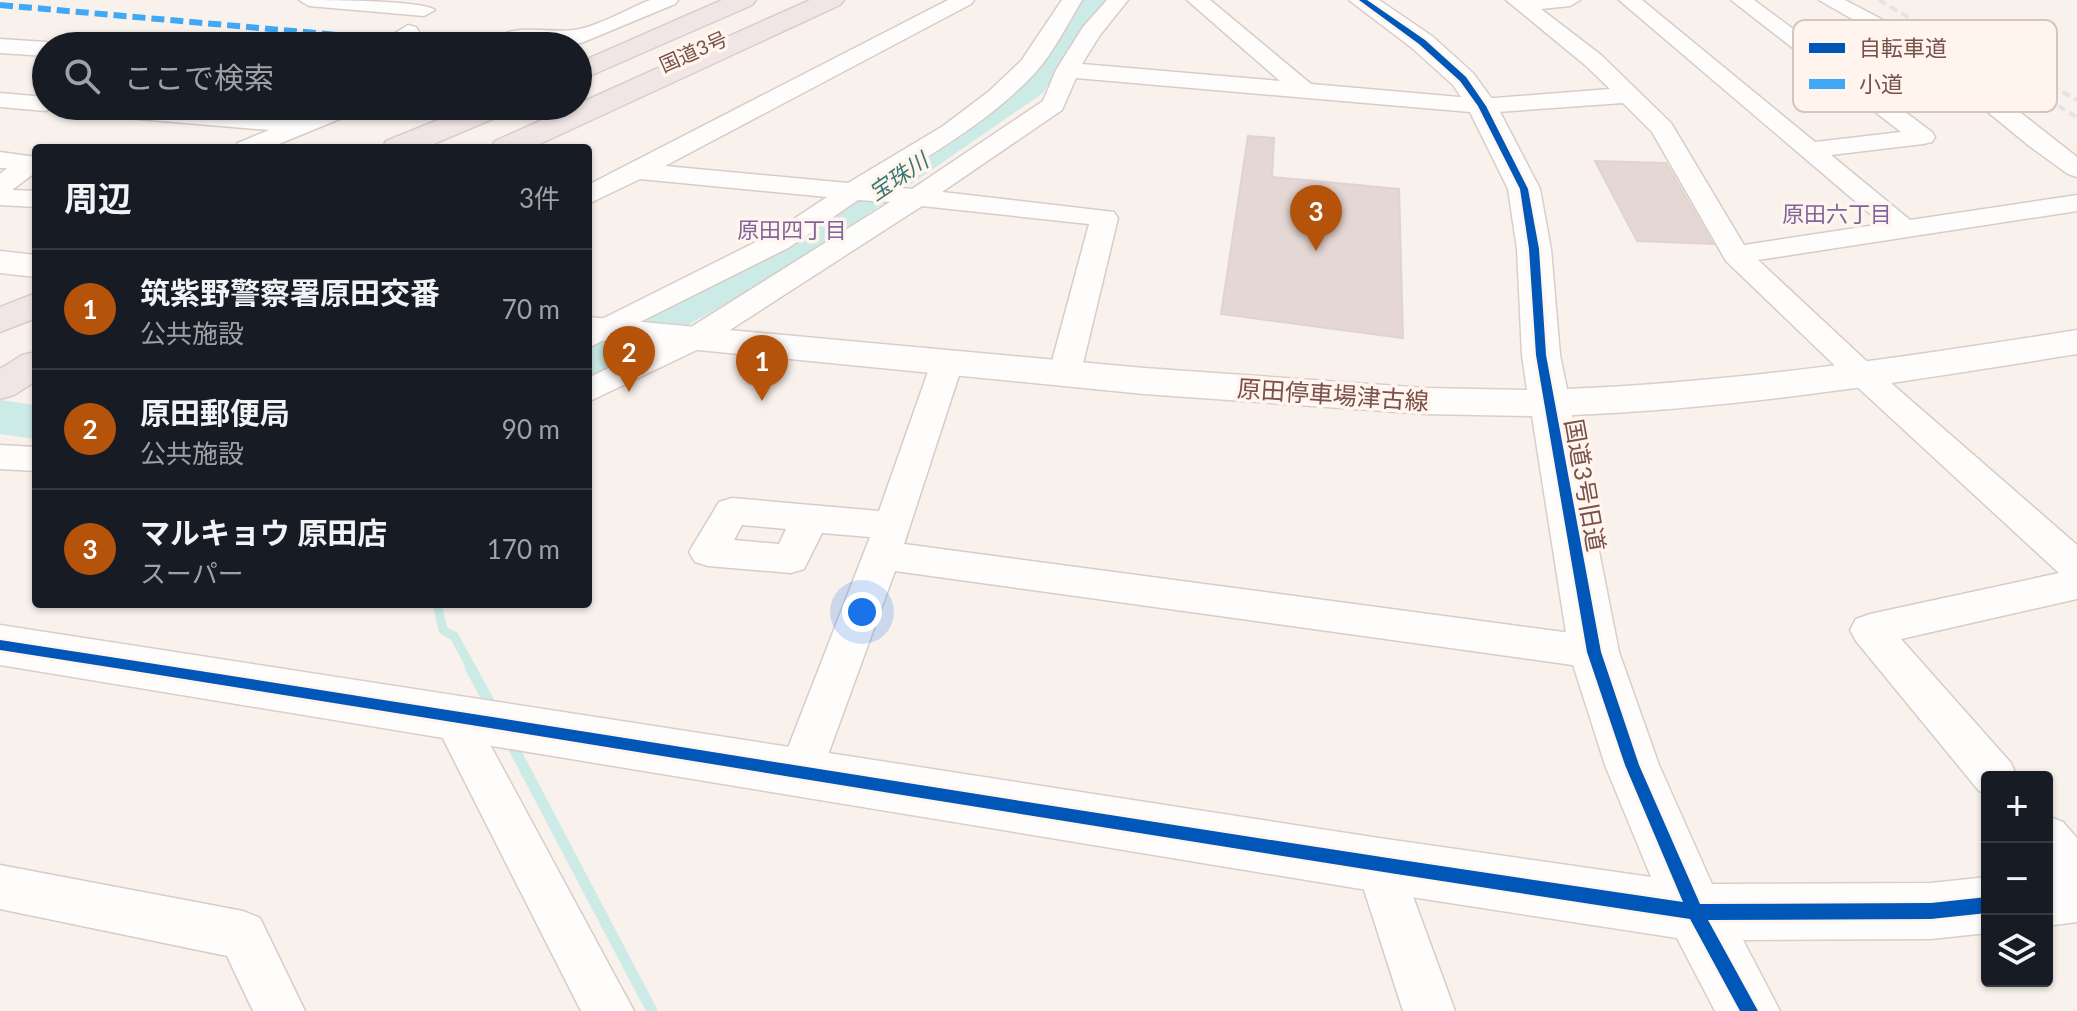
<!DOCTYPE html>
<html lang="ja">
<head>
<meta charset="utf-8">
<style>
	body { margin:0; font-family:Lato,"Noto Sans JP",sans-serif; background:#242831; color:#f1f3f6 }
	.controls { position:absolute; right:24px; bottom:24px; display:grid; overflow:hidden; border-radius:8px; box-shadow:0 2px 6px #0004 }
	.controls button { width:72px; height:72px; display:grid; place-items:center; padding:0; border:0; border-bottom:2px solid #363941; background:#171b24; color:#f1f3f6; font:40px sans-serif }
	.you { position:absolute; left:862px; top:612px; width:28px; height:28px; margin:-20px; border:6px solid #fff; border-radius:50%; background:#1a73e8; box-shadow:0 0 0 12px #1a73e833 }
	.badge { display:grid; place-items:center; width:52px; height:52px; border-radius:50%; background:#b45309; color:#fff; font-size:26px; font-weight:700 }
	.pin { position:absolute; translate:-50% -66px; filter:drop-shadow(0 2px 4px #0008) }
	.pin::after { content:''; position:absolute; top:42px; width:28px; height:24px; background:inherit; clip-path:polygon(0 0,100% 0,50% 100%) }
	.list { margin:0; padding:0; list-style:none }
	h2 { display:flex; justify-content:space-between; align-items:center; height:104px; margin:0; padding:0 32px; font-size:34px }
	h2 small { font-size:26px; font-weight:400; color:#9ea1a6 }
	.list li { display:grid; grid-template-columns:52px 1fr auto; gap:24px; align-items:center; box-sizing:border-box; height:120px; padding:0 32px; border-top:2px solid #363941 }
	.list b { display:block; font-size:30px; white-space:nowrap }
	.list p { margin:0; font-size:26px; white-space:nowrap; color:#9ea1a6 }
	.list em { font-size:26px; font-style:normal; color:#9ea1a6 }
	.icon { flex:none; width:44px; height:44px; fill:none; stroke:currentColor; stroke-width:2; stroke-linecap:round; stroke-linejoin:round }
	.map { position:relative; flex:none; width:2077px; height:1011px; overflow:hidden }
	.search { position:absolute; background:#171b24; box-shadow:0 2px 6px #0004; left:32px; top:32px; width:560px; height:88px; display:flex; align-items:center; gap:20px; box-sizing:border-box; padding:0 28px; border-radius:44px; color:#9ea1a6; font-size:30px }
	.panel { position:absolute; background:#171b24; box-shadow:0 2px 6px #0004; left:32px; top:144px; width:560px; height:464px; border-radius:8px }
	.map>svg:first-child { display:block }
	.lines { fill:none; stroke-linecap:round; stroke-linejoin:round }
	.stream-far1 { stroke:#cdebe6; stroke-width:9 }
	.stream { stroke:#cdebe6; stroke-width:11 }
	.river { fill:#cdebe6; fill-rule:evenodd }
	.building { fill:#e5d7d3; stroke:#e1d3ce; stroke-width:2 }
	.street-casing { stroke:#d7ccc8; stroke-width:3 }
	.secondary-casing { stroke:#d9ceca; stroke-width:3 }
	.highway-casing { stroke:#dacdc9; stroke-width:3 }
	.street { fill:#fefdfc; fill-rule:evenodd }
	.secondary { fill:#fefdfc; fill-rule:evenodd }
	.highway { fill:#f1e6e5; fill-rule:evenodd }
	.rail { stroke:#e4e3e5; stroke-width:4; stroke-dasharray:8 5; stroke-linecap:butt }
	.quiet { stroke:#3fa9f5; stroke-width:6; stroke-dasharray:13 6; stroke-linecap:butt }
	.cycleway-casing { stroke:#fff5ee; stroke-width:5 }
	.cycleway { fill:#0057b8; fill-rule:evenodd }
	.labels { text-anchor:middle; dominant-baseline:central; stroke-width:7; stroke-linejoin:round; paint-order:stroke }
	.far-street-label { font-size:20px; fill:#78514a; stroke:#fff5ee }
	.far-water-label { font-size:22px; font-style:italic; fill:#3a7673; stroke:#fff5ee }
	.far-neighbourhood-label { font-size:22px; fill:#7e669b; stroke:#fff5ee }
	.street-label { font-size:24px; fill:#78514a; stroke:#fff5ee }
	.key { fill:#fff5ee; stroke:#d6c4bd; stroke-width:2 }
	.key-label { font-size:22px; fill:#78514a }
</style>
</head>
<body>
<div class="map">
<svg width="2077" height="1011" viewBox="0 0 2077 1011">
	<rect width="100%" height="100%" fill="#f8f1ec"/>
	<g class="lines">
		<path class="stream-far1" d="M 437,604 L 443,630 L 454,636 L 472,669"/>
		<g class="stream">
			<path d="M 470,667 L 494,711"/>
			<path d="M 510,741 L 652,1011"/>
		</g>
		<g class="river">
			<path d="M 1074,0 L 1106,0 L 1043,93 L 833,238 L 713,311 L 605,371 L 588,375 L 588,341 L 681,291 L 803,220 L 1017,79 Z"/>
			<path d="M 0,400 L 36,405 L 36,439 L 0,434 Z"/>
		</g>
	</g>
	<g class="building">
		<path d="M 1248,136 L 1274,138 L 1272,177 L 1399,189 L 1403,338 L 1221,314 Z"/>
		<path d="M 1595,161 L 1666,163 L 1713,244 L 1637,241 Z"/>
	</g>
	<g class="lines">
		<g class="street-casing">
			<g id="street">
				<path d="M 299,0 C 322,0 422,0 435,10 L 424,16 L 309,6 Z"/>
				<path d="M 650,0 L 678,0 L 675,4 L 581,43 L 542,45 L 525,42 L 516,46 L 487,46 C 507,20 547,34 575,30 C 599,26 627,9 650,0 Z"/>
				<path d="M 948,0 L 974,0 L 971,4 L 665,166 L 848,183 L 943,126 L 988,92 L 1021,61 L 1062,0 L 1082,0 C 1068,23 1054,52 1035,73 C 991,120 935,152 880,186 L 912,189 L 1043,101 L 1056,70 L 1083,27 L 1107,0 L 1128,0 L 1100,35 L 1082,64 L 1280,81 L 1187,0 L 1210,0 L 1311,84 L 1482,99 L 1610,89 L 1585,65 L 1506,0 L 1580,0 L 1570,6 L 1541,9 L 1601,55 L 1671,123 L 1744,245 L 1882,224 L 1619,0 L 1642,0 L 1815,142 L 1901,132 L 1731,0 L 1754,0 L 1932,132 L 1935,137 L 1932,142 L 1923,144 L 1831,155 L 1910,220 L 2077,195 L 2077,211 L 1758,260 L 1875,369 L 2077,545 L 2077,599 L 1901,639 L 2011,763 L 2017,777 L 1987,777 L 1987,794 L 1979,791 L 1856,641 L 1850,630 L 1856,619 L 1870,614 L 2059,573 L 1853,383 L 1726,261 L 1652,132 L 1623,103 L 1482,113 L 1076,78 L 1062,110 L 942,192 L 1114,212 L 1118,218 L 1080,376 L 1075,383 L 1064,386 L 1053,383 L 1048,376 L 1089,224 L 922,206 L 705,346 L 588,402 L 588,378 L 683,332 L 890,202 L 858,200 L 788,248 L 588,348 L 588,326 L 768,236 L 827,197 L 640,179 L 588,204 L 588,185 Z"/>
				<path d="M 1819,0 L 1845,0 L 1942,51 L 2077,157 L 2077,177 L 2068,174 L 2028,145 L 1926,61 Z"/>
				<path d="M 408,25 L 416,27 L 419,32 C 412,42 400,48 387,45 L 384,40 Z"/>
				<path d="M 0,39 L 46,42 L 55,46 L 46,46 L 46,56 L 0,53 Z"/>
				<path d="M 0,93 L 46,97 L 46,106 L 153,106 L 299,118 L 330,106 L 363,106 L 359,111 L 269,148 L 234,148 L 238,143 L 269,130 L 68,113 L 60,111 L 56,106 L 46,111 L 0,107 Z"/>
				<path d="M 0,152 L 36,157 L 36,172 L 12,190 L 36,191 L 36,207 L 0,205 L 0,174 L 7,168 L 0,168 Z"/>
				<path d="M 946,356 L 957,359 L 962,366 L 904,544 L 1594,636 L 1608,640 L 1614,652 L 1608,664 L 1594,668 L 895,571 L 817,785 L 801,790 L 785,785 L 779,771 L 870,537 L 822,533 L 804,569 L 791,573 L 708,566 L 695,562 L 689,552 L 719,502 L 732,498 L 879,511 L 930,366 L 935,359 ZM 742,525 L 786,529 L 779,544 L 734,540 Z"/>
				<path d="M 0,445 L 36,447 L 36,471 L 0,469 Z"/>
				<path d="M 452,697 L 467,702 L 634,1011 L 581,1011 L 431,715 L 437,702 Z"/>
				<path d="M 2047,816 L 2063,822 L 2077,838 L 2077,894 C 2037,879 2047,852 2047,816 Z"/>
				<path d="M 1379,843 L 1396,850 L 1455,1011 L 1403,1011 L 1356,865 L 1362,850 Z"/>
				<path d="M 0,865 L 243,911 L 260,918 L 305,1011 L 253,1011 L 227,956 L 0,909 Z"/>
			</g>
		</g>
		<g class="secondary-casing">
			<g id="secondary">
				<path d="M 1349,0 L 1379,0 L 1432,36 L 1473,73 L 1497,106 L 1540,189 L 1551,249 L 1560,355 L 1567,389 C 1738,382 1908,357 2077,330 L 2077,354 C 1909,381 1742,408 1572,415 L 1619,652 L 1659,765 L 1712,884 L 1931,883 L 1987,877 L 1987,933 L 1931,939 L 1743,940 L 1780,1011 L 1715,1011 L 1677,938 L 1379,892 L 0,665 L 0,625 L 1379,838 L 1651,877 L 1605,765 L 1569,652 L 1532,416 L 1426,414 L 1144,394 L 588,339 L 588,317 L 1144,368 L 1426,388 L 1527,390 L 1522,355 L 1517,249 L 1508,189 L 1467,106 L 1453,85 L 1412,48 Z"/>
				<path d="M 0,251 L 36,255 L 36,277 L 0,273 Z"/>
				<path d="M 2077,866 L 2077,922 L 2047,926 L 2047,870 Z"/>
			</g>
		</g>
		<g class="highway-casing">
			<g id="highway">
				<path d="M 722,0 L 756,0 L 752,5 L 578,81 L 578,63 Z"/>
				<path d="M 810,0 L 844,0 L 840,5 L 531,148 L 491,148 L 495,141 Z"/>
				<path d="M 473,106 L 514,106 L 509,112 L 424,148 L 382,148 L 386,141 Z"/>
				<path d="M 36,293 L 36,318 L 0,332 L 0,307 Z"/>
				<path d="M 36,352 L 36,381 L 14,395 L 0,399 L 0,369 L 22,355 Z"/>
			</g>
		</g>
		<use href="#street" class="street"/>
		<use href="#secondary" class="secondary"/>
		<use href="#highway" class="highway"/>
		<g class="rail">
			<path d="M 1879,0 L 2077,117"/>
			<path d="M 1983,48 L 2077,100"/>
		</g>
		<path class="quiet" d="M 0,5 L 395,40"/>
		<g class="cycleway-casing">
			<path id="cycleway" d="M 1359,0 L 1367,0 L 1425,40 L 1466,77 L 1486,106 L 1528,189 L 1539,249 L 1546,355 L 1601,652 L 1639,765 L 1700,904 L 1931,903 L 1987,897 L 1987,913 L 1931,919 L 1708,920 L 1758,1011 L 1740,1011 L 1690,919 C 1126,834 564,738 0,650 L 0,640 C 561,726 1121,820 1683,902 L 1625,765 L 1587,652 L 1536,355 L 1529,249 L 1520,189 L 1478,106 L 1460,81 L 1419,44 Z"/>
		</g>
		<use href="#cycleway" class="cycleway"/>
	</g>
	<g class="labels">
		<g class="far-street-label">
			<text transform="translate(693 51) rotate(-24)">国道3号</text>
		</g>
		<g class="far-water-label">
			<text transform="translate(898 176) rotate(-34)">宝珠川</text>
		</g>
		<g class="far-neighbourhood-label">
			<text x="1837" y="213">原田六丁目</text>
			<text x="792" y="229">原田四丁目</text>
		</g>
		<g class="street-label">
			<text transform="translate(1333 394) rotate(4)">原田停車場津古線</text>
			<text transform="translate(1586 485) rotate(80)">国道3号旧道</text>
		</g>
	</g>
	<rect x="1793" y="20" width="264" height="92" rx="12" class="key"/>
	<rect x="1809" y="43" width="36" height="10" fill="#0057b8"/>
	<rect x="1809" y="79" width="36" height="10" fill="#3fa9f5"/>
	<g class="key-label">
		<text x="1859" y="56">自転車道</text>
		<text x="1859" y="92">小道</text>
	</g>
</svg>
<div class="controls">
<button>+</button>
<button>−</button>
<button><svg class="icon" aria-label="layers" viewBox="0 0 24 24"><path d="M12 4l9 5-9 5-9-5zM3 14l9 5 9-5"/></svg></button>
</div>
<div class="you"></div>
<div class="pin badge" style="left:762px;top:401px">1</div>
<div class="pin badge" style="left:629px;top:392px">2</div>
<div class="pin badge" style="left:1316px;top:251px">3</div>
<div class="search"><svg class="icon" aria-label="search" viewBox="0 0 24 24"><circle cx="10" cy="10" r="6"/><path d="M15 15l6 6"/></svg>ここで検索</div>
<section class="panel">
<h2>周辺<small>3件</small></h2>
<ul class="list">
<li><span class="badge">1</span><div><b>筑紫野警察署原田交番</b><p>公共施設</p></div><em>70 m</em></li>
<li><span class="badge">2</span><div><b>原田郵便局</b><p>公共施設</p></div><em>90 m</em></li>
<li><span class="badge">3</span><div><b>マルキョウ 原田店</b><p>スーパー</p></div><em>170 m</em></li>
</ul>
</section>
</div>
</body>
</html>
